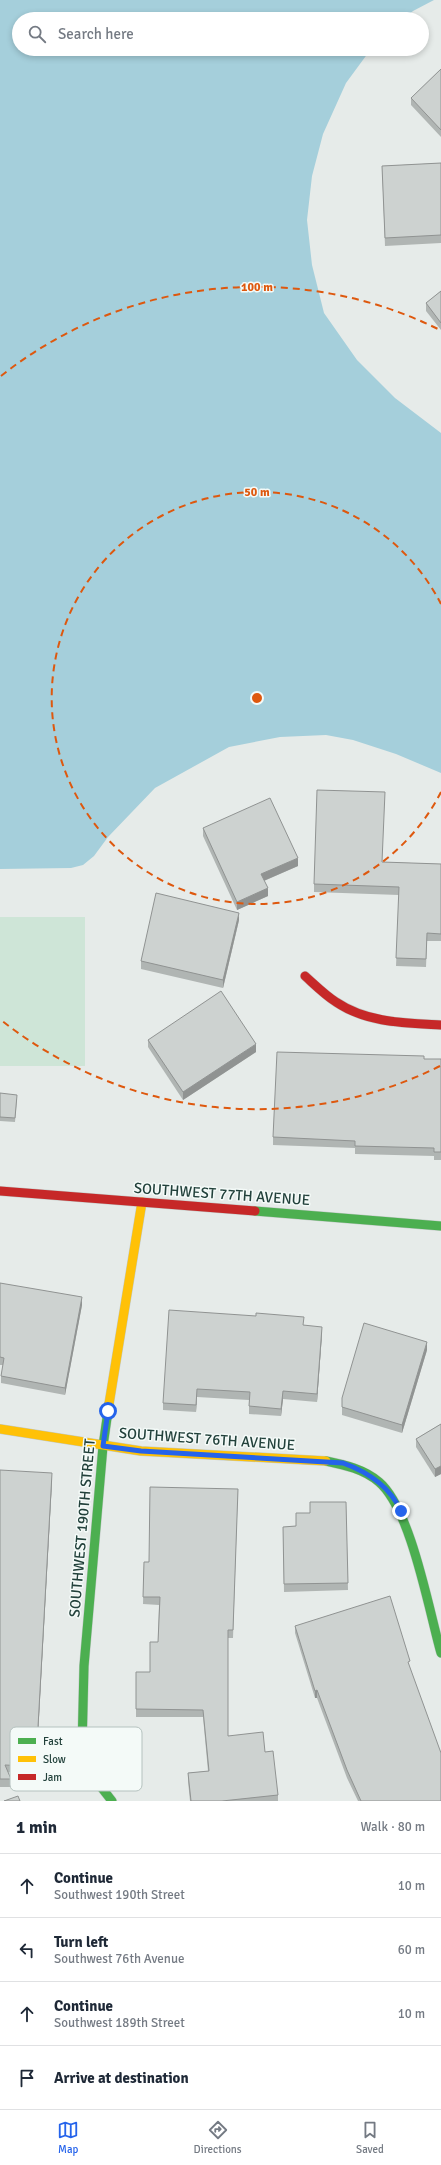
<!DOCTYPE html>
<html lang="en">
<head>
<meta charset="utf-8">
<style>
	body { margin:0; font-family:Signika,sans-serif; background:#f2f2f3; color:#1f2937 }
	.stop { position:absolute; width:12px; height:12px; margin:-9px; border:3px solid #2563eb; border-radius:50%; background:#fff }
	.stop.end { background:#2563eb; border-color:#fff; box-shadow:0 1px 4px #0008 }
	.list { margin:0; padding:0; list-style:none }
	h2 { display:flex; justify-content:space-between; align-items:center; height:52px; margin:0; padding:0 16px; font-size:17px }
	h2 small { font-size:13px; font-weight:400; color:#747a83 }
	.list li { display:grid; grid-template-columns:26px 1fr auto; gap:12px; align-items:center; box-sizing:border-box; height:64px; padding:0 16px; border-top:1px solid #e0e1e3 }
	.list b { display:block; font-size:15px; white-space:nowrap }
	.list p { margin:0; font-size:13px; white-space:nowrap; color:#747a83 }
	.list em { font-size:13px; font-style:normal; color:#747a83 }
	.icon { flex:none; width:22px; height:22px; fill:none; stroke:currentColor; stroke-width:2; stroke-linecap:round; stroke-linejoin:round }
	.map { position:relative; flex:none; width:441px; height:1801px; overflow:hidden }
	.search { position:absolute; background:#fff; box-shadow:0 2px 6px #0003; left:12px; right:12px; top:12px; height:44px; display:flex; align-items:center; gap:10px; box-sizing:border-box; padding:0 14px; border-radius:22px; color:#747a83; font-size:15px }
	.sheet { height:308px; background:#fff }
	nav { display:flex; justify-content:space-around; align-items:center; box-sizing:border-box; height:56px; border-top:1px solid #e0e1e3; background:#fff; font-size:11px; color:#747a83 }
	nav a { display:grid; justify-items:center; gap:2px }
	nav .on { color:#2563eb }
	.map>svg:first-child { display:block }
	.green { fill:#cee5d7 }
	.water { fill:#a5cfdb }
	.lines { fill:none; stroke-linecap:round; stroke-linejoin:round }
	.fast-casing { stroke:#c1c9c6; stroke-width:10 }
	.slow-casing { stroke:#c1c9c6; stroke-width:10 }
	.jam-casing { stroke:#c1c9c6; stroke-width:10 }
	.fast { stroke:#4caf50; stroke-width:9 }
	.slow { stroke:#ffc107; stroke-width:9 }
	.jam { stroke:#c62828; stroke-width:9 }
	.wall { fill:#b0b5b3 }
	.shaded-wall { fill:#909392 }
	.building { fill:#cdd2d0; stroke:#909392 }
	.route { stroke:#2563eb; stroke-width:5 }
	.ring { fill:none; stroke:#de580e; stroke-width:2; stroke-dasharray:7 5 }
	.labels { text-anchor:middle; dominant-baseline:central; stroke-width:3; stroke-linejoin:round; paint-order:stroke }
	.street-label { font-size:15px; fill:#22413b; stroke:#f4faf8 }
	.key { fill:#f4faf8; stroke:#b5c2bf; stroke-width:1 }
	.key-label { font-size:11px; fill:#22413b }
	.centre { fill:#de580e; stroke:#f4faf8; stroke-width:2 }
	.ring-label { font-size:12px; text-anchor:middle; font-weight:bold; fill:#de580e; stroke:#f4faf8; stroke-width:3; stroke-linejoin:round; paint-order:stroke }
</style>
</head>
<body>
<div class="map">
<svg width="441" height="1801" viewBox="0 0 441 1801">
	<rect width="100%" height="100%" fill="#e6ebe9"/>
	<rect class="green" x="0" y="917" width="85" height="149"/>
	<path class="water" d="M 0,0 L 434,0 L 413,11 L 404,19 L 19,19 L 19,49 L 371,49 L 346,83 L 323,134 L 312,176 L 307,220 L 312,265 L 324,313 L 357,360 L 395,398 L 441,433 L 441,773 L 396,754 L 353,740 L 326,735 L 280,737 L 229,747 L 155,788 L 108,837 L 94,856 L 83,865 L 71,868 L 0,869 Z"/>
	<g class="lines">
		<g class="fast-casing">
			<g id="fast">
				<path d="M 255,1211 L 441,1226"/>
				<path d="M 109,1404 L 103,1446 L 84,1666 L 82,1749 L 87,1769 L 112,1801"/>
				<path d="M 326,1461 C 345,1465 364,1469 379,1482 C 411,1509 429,1611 441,1653"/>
			</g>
		</g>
		<g class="slow-casing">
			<g id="slow">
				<path d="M 109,1404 L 142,1202"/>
				<path d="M 0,1429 L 141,1451 L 326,1461"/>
			</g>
		</g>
		<g class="jam-casing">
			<g id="jam">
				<path d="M 305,976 C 315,985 325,995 336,1002 C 367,1023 405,1023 441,1025"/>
				<path d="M 0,1191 L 255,1211"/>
			</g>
		</g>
		<use href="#fast" class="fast"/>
		<use href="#slow" class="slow"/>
		<use href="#jam" class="jam"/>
	</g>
	<g class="wall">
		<path d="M 441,69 L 441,137 L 411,105 L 411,98 Z"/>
		<path d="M 441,163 L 441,243 L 385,246 L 382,166 Z"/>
		<path d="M 441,291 L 441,330 L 426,311 L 426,303 Z"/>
		<path d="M 203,828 L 298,866 L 264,881 L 268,896 L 237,910 L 203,836 Z"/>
		<path d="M 382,862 L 441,864 L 441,941 L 427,941 L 426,967 L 396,966 L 399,895 L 314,892 L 314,884 Z"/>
		<path d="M 239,920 L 223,988 L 141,969 L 141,961 Z"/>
		<path d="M 148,1040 L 256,1052 L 183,1100 L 148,1047 Z"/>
		<path d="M 424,1059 L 441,1059 L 441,1160 L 434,1160 L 434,1156 L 355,1154 L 355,1148 L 273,1145 L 273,1137 Z"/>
		<path d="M 0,1093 L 17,1099 L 15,1122 L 0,1121 Z"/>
		<path d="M 0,1283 L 82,1305 L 65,1395 L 1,1383 L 1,1376 L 3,1365 L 0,1365 Z"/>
		<path d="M 304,1325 L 322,1334 L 317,1402 L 283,1399 L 281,1416 L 249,1414 L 249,1400 L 197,1397 L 196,1412 L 163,1410 L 163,1403 Z"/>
		<path d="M 427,1350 L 402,1433 L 342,1415 L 342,1398 Z"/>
		<path d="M 441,1424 L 441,1474 L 435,1477 L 416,1447 L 416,1439 Z"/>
		<path d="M 0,1470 L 52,1481 L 37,1753 L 29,1753 L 28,1774 L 8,1772 L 11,1779 L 11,1787 L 0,1787 Z"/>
		<path d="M 238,1489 L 233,1638 L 228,1638 L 228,1736 L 265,1752 L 278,1795 L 278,1801 L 190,1801 L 188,1781 L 188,1773 L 208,1771 L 203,1717 L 136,1717 L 136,1672 L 150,1672 L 158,1642 L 159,1605 L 143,1604 L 144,1562 L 149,1562 Z"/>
		<path d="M 310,1502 L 346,1502 L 348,1590 L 284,1592 L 283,1527 L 296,1526 L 310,1513 Z"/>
		<path d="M 295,1626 L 410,1668 L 441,1801 L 358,1801 L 347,1778 L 317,1698 L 315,1698 L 295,1633 Z"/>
	</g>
	<g class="shaded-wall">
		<path d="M 298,858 L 298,866 L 261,882 L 261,874 Z"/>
		<path d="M 268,888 L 268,896 L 237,910 L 237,902 Z"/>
		<path d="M 239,913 L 239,920 L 223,988 L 223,980 Z"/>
		<path d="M 256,1044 L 256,1052 L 183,1100 L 183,1092 Z"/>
		<path d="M 82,1297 L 82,1305 L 65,1395 L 65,1388 Z"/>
		<path d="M 322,1327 L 322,1334 L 317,1402 L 317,1394 Z"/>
		<path d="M 427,1342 L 427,1350 L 402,1433 L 402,1425 Z"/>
		<path d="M 197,1389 L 197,1397 L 196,1412 L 196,1405 Z"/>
		<path d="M 283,1391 L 283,1399 L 281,1416 L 281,1409 Z"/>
		<path d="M 441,1466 L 441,1474 L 435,1477 L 435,1469 Z"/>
		<path d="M 52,1473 L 52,1481 L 37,1753 L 37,1745 Z"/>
		<path d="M 317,1690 L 317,1698 L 315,1698 L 315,1691 Z"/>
	</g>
	<g class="building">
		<path d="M 441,69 L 441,130 L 411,98 Z"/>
		<path d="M 441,163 L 441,235 L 385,238 L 382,166 Z"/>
		<path d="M 441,291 L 441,323 L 426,303 Z"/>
		<path d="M 317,790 L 385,792 L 382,862 L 441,864 L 441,934 L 427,933 L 426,959 L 396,958 L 399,887 L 314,884 Z"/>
		<path d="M 270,798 L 298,858 L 261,874 L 268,888 L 237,902 L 203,828 Z"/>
		<path d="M 156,893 L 239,913 L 223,980 L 141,961 Z"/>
		<path d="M 221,991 L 256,1044 L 183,1092 L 148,1040 Z"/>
		<path d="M 277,1052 L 424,1056 L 424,1059 L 441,1059 L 441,1152 L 434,1152 L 434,1148 L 355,1146 L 355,1141 L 273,1137 Z"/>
		<path d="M 0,1093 L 17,1095 L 15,1118 L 0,1117 Z"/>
		<path d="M 0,1283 L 82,1297 L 65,1388 L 1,1376 L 4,1358 L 0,1357 Z"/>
		<path d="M 169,1310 L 256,1316 L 256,1313 L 304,1317 L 303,1325 L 322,1327 L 317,1394 L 283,1391 L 281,1409 L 249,1406 L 250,1392 L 197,1389 L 196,1405 L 163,1403 Z"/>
		<path d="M 364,1323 L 427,1342 L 402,1425 L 342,1407 L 342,1398 Z"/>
		<path d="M 441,1424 L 441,1466 L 435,1469 L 416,1439 Z"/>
		<path d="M 0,1470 L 52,1473 L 37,1745 L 29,1745 L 28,1766 L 5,1765 L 11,1779 L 0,1779 Z"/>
		<path d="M 150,1487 L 238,1489 L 233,1630 L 228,1630 L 228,1736 L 263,1732 L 265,1752 L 273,1751 L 278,1795 L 222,1801 L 191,1801 L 188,1773 L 209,1771 L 203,1710 L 136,1709 L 136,1672 L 150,1672 L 150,1642 L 158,1642 L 160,1597 L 143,1597 L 144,1562 L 149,1562 Z"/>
		<path d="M 310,1502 L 346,1502 L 348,1583 L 284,1584 L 283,1527 L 296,1526 L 296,1513 L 310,1513 Z"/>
		<path d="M 390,1596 L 410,1661 L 408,1662 L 441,1753 L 441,1801 L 361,1801 L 347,1770 L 317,1690 L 315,1691 L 295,1626 Z"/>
		<path d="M 18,1796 L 20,1801 L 4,1801 Z"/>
	</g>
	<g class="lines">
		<path class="route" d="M 108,1411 L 103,1446 L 141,1451 L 343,1463 C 368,1472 390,1487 401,1511"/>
	</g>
	<g class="ring">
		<path d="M441 792A206 206 0 1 1 441 604"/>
		<path d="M440 1066A411 411 0 0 1 1 1020M1 376A411 411 0 0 1 440 330"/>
	</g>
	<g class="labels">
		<g class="street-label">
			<text transform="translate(222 1194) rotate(4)">SOUTHWEST 77TH AVENUE</text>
			<text transform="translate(207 1439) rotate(4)">SOUTHWEST 76TH AVENUE</text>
			<text transform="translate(82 1528) rotate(-85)">SOUTHWEST 190TH STREET</text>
		</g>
	</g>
	<rect x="10" y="1727" width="132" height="64" rx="6" class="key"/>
	<rect x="18" y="1738" width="18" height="6" fill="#4caf50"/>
	<rect x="18" y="1756" width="18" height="6" fill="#ffc107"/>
	<rect x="18" y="1774" width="18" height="6" fill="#c62828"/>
	<g class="key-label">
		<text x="43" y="1745">Fast</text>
		<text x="43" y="1763">Slow</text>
		<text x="43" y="1781">Jam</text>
	</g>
	<circle cx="257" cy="698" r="6" class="centre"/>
	<g class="ring-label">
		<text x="257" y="291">100 m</text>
		<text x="257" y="496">50 m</text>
	</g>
</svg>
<div class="stop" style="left:108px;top:1411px"></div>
<div class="stop end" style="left:401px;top:1511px"></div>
<div class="search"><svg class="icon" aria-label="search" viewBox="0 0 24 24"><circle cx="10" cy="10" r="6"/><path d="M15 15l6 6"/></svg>Search here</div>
</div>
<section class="sheet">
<h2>1 min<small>Walk · 80 m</small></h2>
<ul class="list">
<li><svg class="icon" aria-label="ahead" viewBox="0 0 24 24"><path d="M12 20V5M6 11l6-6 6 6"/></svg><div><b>Continue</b><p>Southwest 190th Street</p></div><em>10 m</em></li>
<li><svg class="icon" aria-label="left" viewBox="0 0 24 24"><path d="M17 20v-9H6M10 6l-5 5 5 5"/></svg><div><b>Turn left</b><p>Southwest 76th Avenue</p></div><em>60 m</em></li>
<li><svg class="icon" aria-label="ahead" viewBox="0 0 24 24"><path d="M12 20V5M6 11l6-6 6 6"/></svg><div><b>Continue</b><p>Southwest 189th Street</p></div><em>10 m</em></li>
<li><svg class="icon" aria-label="arrive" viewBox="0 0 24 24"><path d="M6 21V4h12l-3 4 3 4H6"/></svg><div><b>Arrive at destination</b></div></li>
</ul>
</section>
<nav>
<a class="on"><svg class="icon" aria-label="map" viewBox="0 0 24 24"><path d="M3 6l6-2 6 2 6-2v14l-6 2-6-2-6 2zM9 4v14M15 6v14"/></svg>Map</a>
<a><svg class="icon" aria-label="directions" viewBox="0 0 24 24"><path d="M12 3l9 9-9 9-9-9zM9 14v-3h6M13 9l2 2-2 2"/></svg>Directions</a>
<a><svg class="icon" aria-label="saved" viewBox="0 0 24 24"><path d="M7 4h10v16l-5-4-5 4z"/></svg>Saved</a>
</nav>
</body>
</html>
